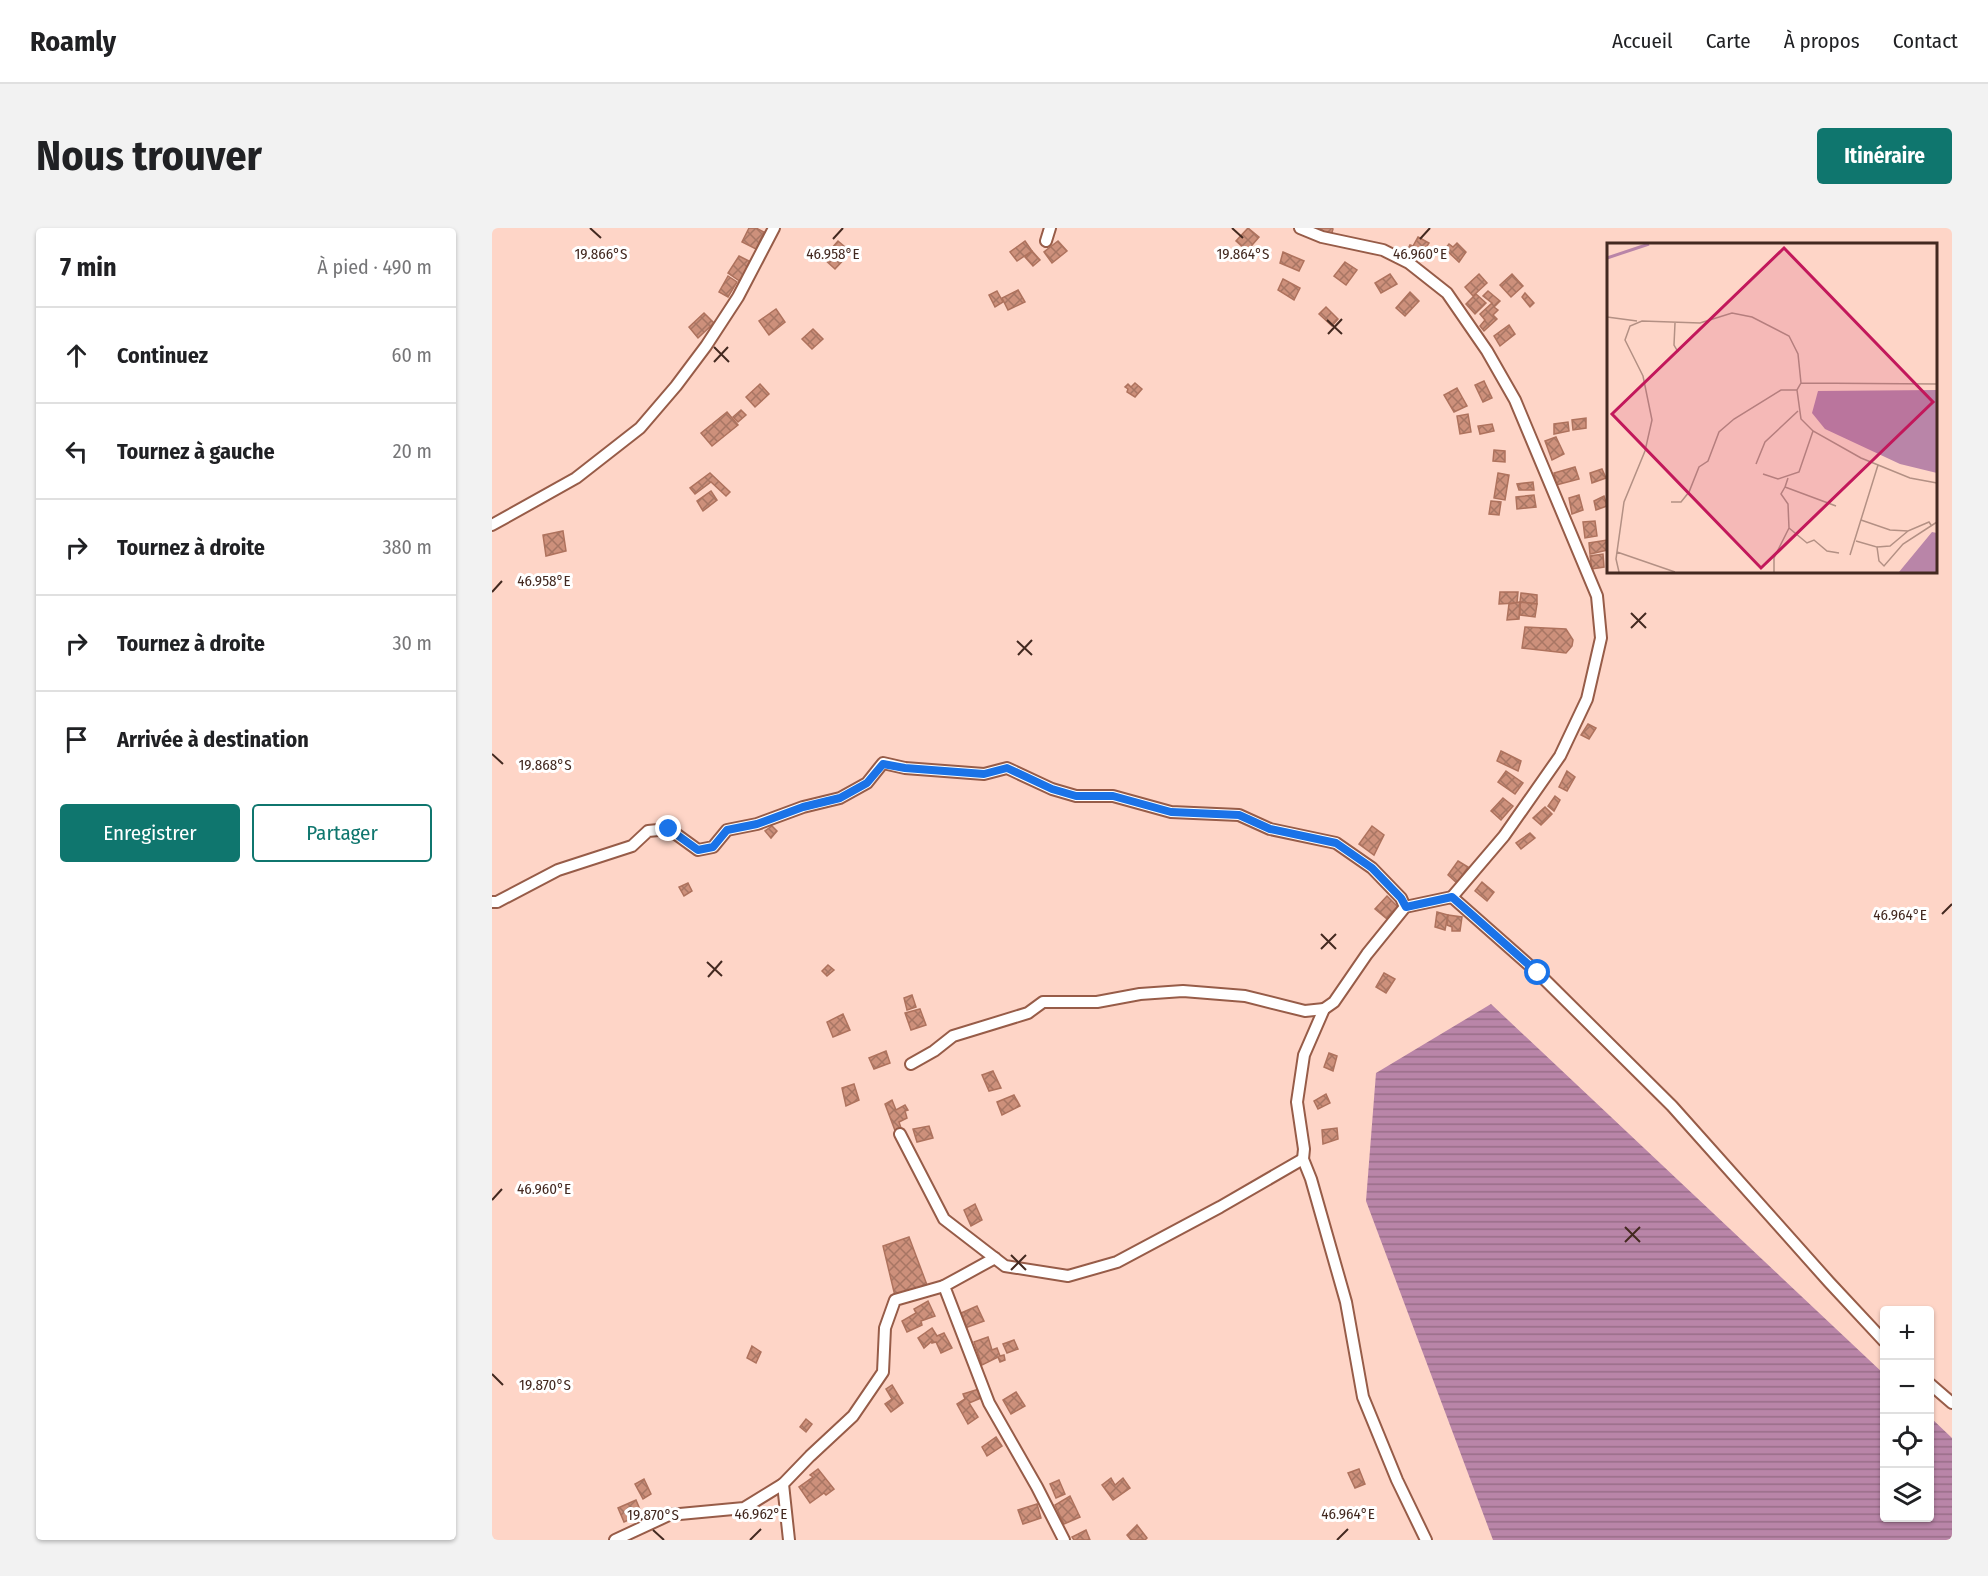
<!DOCTYPE html>
<html lang="fr">
<head>
<meta charset="utf-8">
<style>
	body { margin:0; font-family:"Fira Sans Condensed",sans-serif; background:#f2f2f2; color:#202124 }
	.controls { position:absolute; right:18px; bottom:18px; display:grid; overflow:hidden; border-radius:6px; box-shadow:0 2px 4px #0004 }
	.controls button { width:54px; height:54px; display:grid; place-items:center; padding:0; border:0; border-bottom:2px solid #e0e0e0; background:#fff; color:#202124; font:30px sans-serif }
	.stop { position:absolute; width:18px; height:18px; margin:-14px; border:4px solid #1a73e8; border-radius:50%; background:#fff }
	.stop.end { background:#1a73e8; border-color:#fff; box-shadow:0 2px 6px #0008 }
	.list { margin:0; padding:0; list-style:none }
	h2 { display:flex; justify-content:space-between; align-items:center; height:78px; margin:0; padding:0 24px; font-size:26px }
	h2 small { font-size:20px; font-weight:400; color:#757577 }
	.list li { display:grid; grid-template-columns:39px 1fr auto; gap:18px; align-items:center; box-sizing:border-box; height:96px; padding:0 24px; border-top:2px solid #e0e0e0 }
	.list b { display:block; font-size:22px; white-space:nowrap }
	.list em { font-size:20px; font-style:normal; color:#757577 }
	.actions { display:flex; gap:12px; padding:18px 24px }
	.actions a { flex:1; padding:14px 0; border:2px solid #0f766e; border-radius:6px; text-align:center; font-size:21px; color:#0f766e }
	.actions .main { background:#0f766e; color:#fff }
	.icon { flex:none; width:33px; height:33px; fill:none; stroke:currentColor; stroke-width:2; stroke-linecap:round; stroke-linejoin:round }
	.map { position:relative; flex:none; width:1460px; height:1312px; overflow:hidden; border-radius:6px }
	header { display:flex; align-items:center; gap:36px; box-sizing:border-box; height:84px; padding:0 30px; background:#fff; border-bottom:2px solid #e0e0e0 }
	header strong { font-size:28px }
	nav { display:flex; gap:33px; margin-inline-start:auto; font-size:21px }
	.intro { display:flex; align-items:center; justify-content:space-between; box-sizing:border-box; height:144px; padding:0 36px }
	h1 { margin:0; font-size:42px }
	.button { padding:15px 27px; border-radius:6px; background:#0f766e; color:#fff; font-size:21px; font-weight:700 }
	main { display:flex; gap:36px; padding:0 36px }
	aside { flex:1; background:#fff; border-radius:6px; box-shadow:0 2px 4px #0004 }
	.map>svg:first-child { display:block }
	.water { fill:url(#water-rules) }
	.building { fill:url(#building-cross-hatch); stroke:#ae725d; stroke-width:1.5 }
	.lines { fill:none; stroke-linecap:round; stroke-linejoin:round }
	.street-casing { stroke:#975c48; stroke-width:14 }
	.street { stroke:#fff; stroke-width:10 }
	.route { stroke:#1a73e8; stroke-width:8 }
	.ticks { fill:none; stroke:#432920; stroke-width:2 }
	.inset-river { fill:none; stroke:#b985a8; stroke-width:3 }
	.inset-road { fill:none; stroke:#b39084; stroke-width:1.5 }
	.view { fill:#c2185b; fill-opacity:0.15; stroke:#c2185b; stroke-width:3 }
	.inset-edge { fill:none; stroke:#432920; stroke-width:3 }
	.ticks-label { font-size:15px; text-anchor:middle; fill:#432920; stroke:#fff; stroke-width:6; stroke-linejoin:round; paint-order:stroke }
</style>
</head>
<body>
<header>
<strong>Roamly</strong>
<nav><a>Accueil</a><a>Carte</a><a>À propos</a><a>Contact</a></nav>
</header>
<div class="intro"><h1>Nous trouver</h1><a class="button">Itinéraire</a></div>
<main>
<aside>
<h2>7 min<small>À pied · 490 m</small></h2>
<ul class="list">
<li><svg class="icon" aria-label="ahead" viewBox="0 0 24 24"><path d="M12 20V5M6 11l6-6 6 6"/></svg><div><b>Continuez</b></div><em>60 m</em></li>
<li><svg class="icon" aria-label="left" viewBox="0 0 24 24"><path d="M17 20v-9H6M10 6l-5 5 5 5"/></svg><div><b>Tournez à gauche</b></div><em>20 m</em></li>
<li><svg class="icon" aria-label="right" viewBox="0 0 24 24"><path d="M7 20v-9h11M14 6l5 5-5 5"/></svg><div><b>Tournez à droite</b></div><em>380 m</em></li>
<li><svg class="icon" aria-label="right" viewBox="0 0 24 24"><path d="M7 20v-9h11M14 6l5 5-5 5"/></svg><div><b>Tournez à droite</b></div><em>30 m</em></li>
<li><svg class="icon" aria-label="arrive" viewBox="0 0 24 24"><path d="M6 21V4h12l-3 4 3 4H6"/></svg><div><b>Arrivée à destination</b></div></li>
</ul>
<div class="actions"><a class="main">Enregistrer</a><a>Partager</a></div>
</aside>
<div class="map">
<svg width="1460" height="1312" viewBox="0 0 1460 1312">
	<defs>
		<pattern id="water-rules" width="6" height="5" patternUnits="userSpaceOnUse" patternTransform="scale(1.5)"><rect width="6" height="5" fill="#b985a8"/><path d="M0 2.5h6" fill="none" stroke="#986d88"/></pattern>
		<pattern id="building-cross-hatch" width="8" height="8" patternUnits="userSpaceOnUse" patternTransform="scale(1.5)"><rect width="8" height="8" fill="#cd907b"/><path d="M0 0l8 8M0 8l8-8" fill="none" stroke="#a87664"/></pattern>
	</defs>
	<rect width="100%" height="100%" fill="#fed5c7"/>
	<path class="water" d="M 999,776 L 1392,1146 L 1392,1290 L 1438,1290 L 1438,1189 L 1460,1210 L 1460,1312 L 1001,1312 L 874,973 L 884,845 Z"/>
	<g class="building">
		<path d="M 257,0 L 264,0 L 272,4 L 264,21 L 250,14 Z"/>
		<path d="M 756,0 L 767,9 L 755,23 L 744,13 Z"/>
		<path d="M 826,0 L 840,0 L 841,1 L 839,8 L 825,3 Z"/>
		<path d="M 926,9 L 937,15 L 927,30 L 915,23 L 918,17 L 921,18 Z"/>
		<path d="M 346,13 L 359,24 L 343,41 L 331,30 Z"/>
		<path d="M 533,13 L 540,23 L 525,33 L 518,24 Z"/>
		<path d="M 566,13 L 575,23 L 560,35 L 552,24 Z"/>
		<path d="M 965,15 L 974,24 L 967,34 L 953,21 L 957,16 L 961,19 Z"/>
		<path d="M 540,23 L 548,32 L 541,38 L 533,29 Z"/>
		<path d="M 791,24 L 812,33 L 807,43 L 788,35 Z"/>
		<path d="M 247,28 L 261,35 L 249,54 L 236,45 Z"/>
		<path d="M 853,34 L 865,42 L 854,57 L 842,48 Z"/>
		<path d="M 898,46 L 905,56 L 889,65 L 883,55 Z"/>
		<path d="M 987,46 L 995,55 L 981,68 L 973,59 Z"/>
		<path d="M 1020,46 L 1031,58 L 1019,69 L 1008,57 Z"/>
		<path d="M 236,48 L 245,54 L 236,69 L 227,64 Z"/>
		<path d="M 791,51 L 808,60 L 802,72 L 786,62 Z"/>
		<path d="M 526,62 L 533,74 L 516,82 L 510,70 Z"/>
		<path d="M 505,63 L 511,74 L 503,79 L 497,67 Z"/>
		<path d="M 996,63 L 1008,73 L 1002,79 L 1006,82 L 1001,87 L 1005,91 L 992,103 L 988,98 L 993,92 L 988,86 L 1000,75 L 991,68 Z"/>
		<path d="M 918,64 L 927,73 L 913,88 L 904,80 Z"/>
		<path d="M 1033,65 L 1042,75 L 1038,79 L 1030,69 Z"/>
		<path d="M 984,66 L 994,75 L 983,86 L 974,76 Z"/>
		<path d="M 834,79 L 846,91 L 840,98 L 827,86 Z"/>
		<path d="M 284,81 L 293,94 L 277,107 L 267,93 Z"/>
		<path d="M 212,85 L 222,95 L 206,110 L 197,99 Z"/>
		<path d="M 1017,97 L 1023,106 L 1008,118 L 1002,108 Z"/>
		<path d="M 321,101 L 331,111 L 320,121 L 310,111 Z"/>
		<path d="M 992,153 L 1000,170 L 991,174 L 983,157 Z"/>
		<path d="M 643,155 L 650,161 L 643,169 L 635,164 L 636,161 L 633,159 L 636,156 L 639,159 Z"/>
		<path d="M 268,156 L 277,166 L 263,179 L 254,169 Z"/>
		<path d="M 965,160 L 975,178 L 962,184 L 952,167 Z"/>
		<path d="M 249,182 L 254,187 L 246,194 L 241,189 Z"/>
		<path d="M 235,184 L 246,197 L 220,218 L 209,205 Z"/>
		<path d="M 976,186 L 979,204 L 968,206 L 965,188 Z"/>
		<path d="M 1094,190 L 1094,200 L 1081,202 L 1080,192 Z"/>
		<path d="M 1076,194 L 1077,203 L 1062,206 L 1062,196 Z"/>
		<path d="M 1000,196 L 1002,203 L 988,206 L 986,198 Z"/>
		<path d="M 1064,209 L 1072,226 L 1060,232 L 1053,213 Z"/>
		<path d="M 1002,222 L 1013,223 L 1013,234 L 1001,233 Z"/>
		<path d="M 1083,239 L 1087,251 L 1064,257 L 1062,245 Z"/>
		<path d="M 1110,241 L 1114,250 L 1100,255 L 1098,245 Z"/>
		<path d="M 218,245 L 238,264 L 234,268 L 219,254 L 203,266 L 198,260 Z"/>
		<path d="M 1006,245 L 1017,247 L 1013,272 L 1002,270 Z"/>
		<path d="M 1041,254 L 1042,262 L 1027,262 L 1025,256 Z"/>
		<path d="M 219,263 L 225,272 L 211,283 L 205,273 Z"/>
		<path d="M 1042,267 L 1044,279 L 1025,281 L 1024,269 Z"/>
		<path d="M 1087,267 L 1091,282 L 1080,286 L 1077,270 Z"/>
		<path d="M 1112,268 L 1115,278 L 1104,282 L 1102,273 Z"/>
		<path d="M 999,273 L 1009,274 L 1007,287 L 997,286 Z"/>
		<path d="M 1103,293 L 1105,308 L 1093,310 L 1091,294 Z"/>
		<path d="M 71,303 L 74,323 L 54,328 L 51,307 Z"/>
		<path d="M 1115,312 L 1116,322 L 1098,326 L 1097,315 Z"/>
		<path d="M 1111,326 L 1112,339 L 1100,341 L 1098,328 Z"/>
		<path d="M 1008,364 L 1026,364 L 1025,375 L 1007,376 Z"/>
		<path d="M 1029,365 L 1045,367 L 1045,376 L 1028,374 Z"/>
		<path d="M 1028,374 L 1045,376 L 1043,389 L 1028,387 Z"/>
		<path d="M 1028,374 L 1027,391 L 1015,392 L 1017,376 Z"/>
		<path d="M 1033,399 L 1074,401 L 1081,412 L 1080,418 L 1074,425 L 1030,420 Z"/>
		<path d="M 1096,496 L 1104,500 L 1097,511 L 1089,507 Z"/>
		<path d="M 1009,523 L 1029,533 L 1026,543 L 1005,533 Z"/>
		<path d="M 1014,543 L 1031,555 L 1023,566 L 1006,554 Z"/>
		<path d="M 1075,543 L 1083,549 L 1075,563 L 1067,559 Z"/>
		<path d="M 1063,568 L 1068,572 L 1062,583 L 1056,578 Z"/>
		<path d="M 1011,570 L 1021,578 L 1009,592 L 999,583 Z"/>
		<path d="M 1053,579 L 1060,586 L 1049,597 L 1041,590 Z"/>
		<path d="M 280,598 L 285,603 L 279,610 L 273,603 Z"/>
		<path d="M 880,598 L 892,607 L 882,627 L 867,616 Z"/>
		<path d="M 1038,605 L 1043,610 L 1029,621 L 1024,615 Z"/>
		<path d="M 966,633 L 976,639 L 965,655 L 956,647 Z"/>
		<path d="M 990,654 L 1002,664 L 995,673 L 983,663 Z"/>
		<path d="M 196,655 L 200,663 L 192,668 L 187,659 Z"/>
		<path d="M 895,668 L 906,679 L 895,691 L 883,681 Z"/>
		<path d="M 945,684 L 956,687 L 953,702 L 943,699 Z"/>
		<path d="M 956,687 L 970,689 L 968,703 L 960,703 L 960,699 L 955,697 Z"/>
		<path d="M 336,737 L 342,742 L 335,748 L 330,743 Z"/>
		<path d="M 892,745 L 903,751 L 894,765 L 884,759 Z"/>
		<path d="M 420,767 L 424,779 L 415,782 L 412,770 Z"/>
		<path d="M 428,781 L 434,797 L 419,802 L 413,785 Z"/>
		<path d="M 351,786 L 358,802 L 341,809 L 335,794 Z"/>
		<path d="M 394,823 L 398,835 L 382,841 L 377,830 Z"/>
		<path d="M 837,825 L 845,828 L 841,843 L 832,839 Z"/>
		<path d="M 501,843 L 509,860 L 497,863 L 490,847 Z"/>
		<path d="M 362,856 L 367,872 L 354,878 L 350,860 Z"/>
		<path d="M 834,866 L 838,875 L 826,881 L 822,873 Z"/>
		<path d="M 522,867 L 528,878 L 510,887 L 505,874 Z"/>
		<path d="M 400,872 L 404,882 L 413,877 L 416,882 L 413,883 L 415,890 L 407,894 L 410,903 L 404,905 L 393,876 Z"/>
		<path d="M 437,898 L 441,910 L 425,914 L 421,901 Z"/>
		<path d="M 845,900 L 846,911 L 831,916 L 830,902 Z"/>
		<path d="M 483,976 L 490,992 L 479,998 L 472,982 Z"/>
		<path d="M 417,1009 L 435,1057 L 403,1068 L 391,1018 Z"/>
		<path d="M 436,1073 L 443,1088 L 429,1093 L 430,1097 L 415,1104 L 410,1093 L 424,1085 L 422,1081 Z"/>
		<path d="M 485,1078 L 492,1093 L 473,1100 L 467,1086 Z"/>
		<path d="M 440,1100 L 445,1108 L 452,1105 L 460,1120 L 449,1125 L 444,1114 L 440,1115 L 440,1113 L 432,1120 L 426,1110 Z"/>
		<path d="M 496,1109 L 500,1122 L 505,1120 L 508,1128 L 512,1127 L 513,1132 L 508,1134 L 506,1129 L 490,1137 L 482,1114 Z"/>
		<path d="M 522,1112 L 526,1121 L 515,1125 L 511,1116 Z"/>
		<path d="M 260,1118 L 269,1124 L 264,1135 L 255,1130 Z"/>
		<path d="M 400,1157 L 411,1175 L 399,1184 L 393,1176 L 400,1171 L 394,1161 Z"/>
		<path d="M 487,1161 L 489,1170 L 477,1175 L 486,1189 L 476,1196 L 465,1176 L 473,1171 L 471,1166 Z"/>
		<path d="M 524,1164 L 533,1178 L 519,1186 L 511,1172 Z"/>
		<path d="M 314,1191 L 320,1196 L 314,1204 L 308,1199 Z"/>
		<path d="M 504,1209 L 510,1218 L 495,1228 L 490,1219 Z"/>
		<path d="M 326,1241 L 342,1261 L 334,1267 L 332,1265 L 318,1275 L 307,1259 L 321,1249 L 318,1247 Z"/>
		<path d="M 867,1241 L 873,1256 L 863,1260 L 856,1245 Z"/>
		<path d="M 619,1250 L 623,1257 L 631,1250 L 638,1260 L 621,1272 L 610,1257 Z"/>
		<path d="M 152,1251 L 159,1266 L 151,1271 L 143,1256 Z"/>
		<path d="M 567,1252 L 573,1266 L 564,1270 L 558,1256 Z"/>
		<path d="M 578,1268 L 588,1289 L 572,1296 L 563,1277 Z"/>
		<path d="M 144,1272 L 150,1286 L 132,1294 L 126,1280 Z"/>
		<path d="M 545,1276 L 549,1290 L 531,1296 L 526,1282 Z"/>
		<path d="M 645,1297 L 655,1310 L 653,1312 L 639,1312 L 635,1307 Z"/>
		<path d="M 594,1302 L 598,1312 L 582,1312 L 580,1309 Z"/>
	</g>
	<g class="lines">
		<g class="street-casing">
			<g id="street">
				<path d="M 808,0 L 830,9 L 891,22 L 917,35 L 955,65 L 995,123 L 1023,172 L 1105,368 L 1109,410 L 1095,471 L 1068,528 L 1012,608 L 960,669"/>
				<path d="M 554,13 L 558,0"/>
				<path d="M 0,297 L 84,250 L 148,200 L 184,158 L 214,118 L 246,69 L 282,0"/>
				<path d="M 0,674 L 5,674 L 66,642 L 140,618 L 156,603 L 177,601 L 206,622 L 221,619 L 235,602 L 265,596 L 311,579 L 348,570 L 375,555 L 391,535 L 413,540 L 492,546 L 515,540 L 560,561 L 584,568 L 621,568 L 679,584 L 747,587 L 778,601 L 844,615 L 880,640 L 909,670 L 913,679"/>
				<path d="M 419,836 L 442,823 L 461,808 L 536,785 L 551,774 L 605,774 L 648,766 L 691,763 L 753,768 L 813,783 L 832,781"/>
				<path d="M 408,906 L 452,991 L 513,1038 L 576,1048 L 625,1034 L 728,979 L 811,931"/>
				<path d="M 503,1030 L 452,1058 L 497,1175 L 545,1259 L 572,1312"/>
				<path d="M 1438,1156 L 1460,1175"/>
				<path d="M 123,1312 L 177,1287 L 252,1280 L 291,1256"/>
				<path d="M 297,1312 L 291,1256 L 318,1228 L 361,1188 L 391,1144 L 393,1100 L 403,1072 L 452,1058"/>
				<path d="M 934,1312 L 905,1252 L 871,1169 L 854,1074 L 819,951 L 811,931 L 812,921 L 805,874 L 812,827 L 832,781 L 842,774 L 875,726 L 913,679 L 960,669 L 1046,745 L 1180,878 L 1337,1054 L 1392,1113"/>
			</g>
		</g>
		<use href="#street" class="street"/>
	</g>
	<g class="lines">
		<path class="route" d="M 177,601 L 206,622 L 221,619 L 235,602 L 265,596 L 311,579 L 348,570 L 375,555 L 391,536 L 413,540 L 492,546 L 515,540 L 560,561 L 584,568 L 621,568 L 679,584 L 747,587 L 778,601 L 844,615 L 880,640 L 909,670 L 914,679 L 960,669 L 1046,745"/>
	</g>
	<path class="ticks" d="M 98,0 L 109,10M 740,0 L 751,10M 341,11 L 351,0M 928,11 L 938,0M 835,92 L 850,106M 836,106 L 850,91M 222,119 L 237,134M 222,134 L 236,119M 0,364 L 10,353M 1139,385 L 1154,400M 1139,400 L 1154,385M 525,413 L 540,427M 526,427 L 540,412M 0,526 L 11,536M 1450,686 L 1460,676M 829,706 L 844,721M 829,721 L 844,706M 215,734 L 230,748M 216,749 L 230,733M 0,972 L 10,961M 1133,999 L 1148,1014M 1133,1014 L 1148,999M 519,1027 L 534,1042M 519,1042 L 534,1027M 0,1146 L 11,1157M 161,1302 L 172,1312M 258,1312 L 269,1301M 845,1312 L 856,1301"/>
	<g transform="translate(1115 15)">
		<rect width="330" height="330" fill="#fed5c7"/>
		<path d="M 330,147 L 330,230 L 293,221 L 218,186 L 205,170 L 211,148 ZM 325,289 L 330,290 L 330,329 L 292,329 Z" fill="#b985a8"/>
		<path class="inset-river" d="M 0,15 L 42,1"/>
		<path class="inset-road" d="M 0,74 L 30,78M 68,80 L 67,102 L 71,109M 330,141 L 194,140 L 190,147 L 194,176 L 206,188 L 254,215 L 303,235 L 330,240M 149,221 L 158,199 L 191,168M 156,231 L 171,236 L 192,229 L 206,188M 181,235 L 178,244 L 229,263M 178,244 L 174,251 L 181,261 L 182,285 L 200,300 L 207,297 L 220,308 L 232,310M 64,259 L 74,259 L 82,249 L 92,224 L 101,218 L 112,189 L 127,176 L 174,147 L 190,147M 254,277 L 283,287 L 301,288 L 322,279 L 324,282M 249,298 L 270,304 L 272,318 L 277,323 L 296,301 L 330,279M 270,304 L 283,303 L 301,288M 10,309 L 68,329M 243,312 L 271,222M 12,329 L 9,316 L 17,259 L 38,208 L 45,177 L 36,133 L 18,97 L 23,83 L 35,78 L 93,80 L 125,70 L 145,74 L 182,93 L 191,111 L 194,140M 167,329 L 167,315 L 182,285"/>
		<path class="view" d="M 177,5 L 326,159 L 154,325 L 5,171 Z"/>
		<rect width="330" height="330" class="inset-edge"/>
	</g>
	<g class="ticks-label">
		<text x="109" y="31">19.866°S</text>
		<text x="751" y="31">19.864°S</text>
		<text x="341" y="31">46.958°E</text>
		<text x="928" y="31">46.960°E</text>
		<text x="52" y="358">46.958°E</text>
		<text x="53" y="542">19.868°S</text>
		<text x="1408" y="692">46.964°E</text>
		<text x="52" y="966">46.960°E</text>
		<text x="53" y="1162">19.870°S</text>
		<text x="269" y="1291">46.962°E</text>
		<text x="856" y="1291">46.964°E</text>
		<text x="161" y="1292">19.870°S</text>
	</g>
</svg>
<div class="controls">
<button>+</button>
<button>−</button>
<button><svg class="icon" aria-label="locate" viewBox="0 0 24 24"><circle cx="12" cy="12" r="6"/><path d="M12 2v4M12 18v4M2 12h4M18 12h4"/></svg></button>
<button><svg class="icon" aria-label="layers" viewBox="0 0 24 24"><path d="M12 4l9 5-9 5-9-5zM3 14l9 5 9-5"/></svg></button>
</div>
<div class="stop" style="left:1046px;top:745px"></div>
<div class="stop end" style="left:177px;top:601px"></div>
</div>
</main>
</body>
</html>
